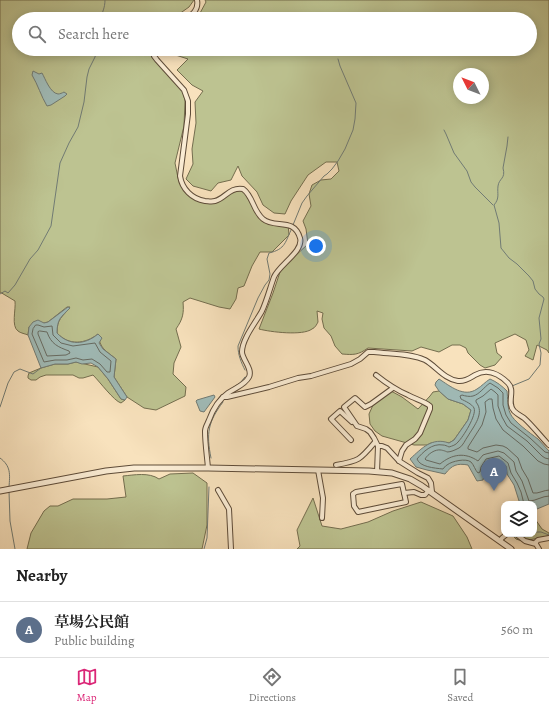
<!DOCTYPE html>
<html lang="en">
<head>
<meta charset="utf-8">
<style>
	body { margin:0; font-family:Alegreya,"Noto Serif JP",serif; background:#f6f6f6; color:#222 }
	.controls { position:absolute; right:12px; bottom:12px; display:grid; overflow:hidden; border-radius:8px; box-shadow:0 2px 10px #0003 }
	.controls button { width:36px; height:36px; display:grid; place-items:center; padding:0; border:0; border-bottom:1px solid #e0e0e0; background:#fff; color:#222; font:20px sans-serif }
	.compass { position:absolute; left:453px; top:68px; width:36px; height:36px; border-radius:50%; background:#fff; box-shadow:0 2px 10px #0003; rotate:312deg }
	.you { position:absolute; left:316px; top:246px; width:14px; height:14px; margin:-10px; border:3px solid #fff; border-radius:50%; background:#1a73e8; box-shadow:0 0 0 6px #1a73e833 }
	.badge { display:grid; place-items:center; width:26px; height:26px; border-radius:50%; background:#db2777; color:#fff; font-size:13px; font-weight:700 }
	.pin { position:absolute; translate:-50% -33px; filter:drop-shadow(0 1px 2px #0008) }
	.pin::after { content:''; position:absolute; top:21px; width:14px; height:12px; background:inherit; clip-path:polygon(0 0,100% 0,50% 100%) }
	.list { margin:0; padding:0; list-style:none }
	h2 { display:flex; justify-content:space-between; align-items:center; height:52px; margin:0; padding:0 16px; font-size:17px }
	h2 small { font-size:13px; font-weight:400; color:#767676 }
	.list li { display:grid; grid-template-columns:26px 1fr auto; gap:12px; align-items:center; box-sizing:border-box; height:56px; padding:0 16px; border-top:1px solid #e0e0e0 }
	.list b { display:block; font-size:15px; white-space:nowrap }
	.list p { margin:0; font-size:13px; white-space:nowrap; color:#767676 }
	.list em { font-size:13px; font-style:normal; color:#767676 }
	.icon { flex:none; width:22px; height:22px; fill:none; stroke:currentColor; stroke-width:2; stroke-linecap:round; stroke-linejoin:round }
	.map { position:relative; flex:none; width:549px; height:549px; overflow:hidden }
	.search { position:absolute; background:#fff; box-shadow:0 2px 10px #0003; left:12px; right:12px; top:12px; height:44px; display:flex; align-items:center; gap:10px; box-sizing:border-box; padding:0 14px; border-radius:22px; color:#767676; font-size:15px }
	.sheet { height:108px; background:#fff }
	nav { display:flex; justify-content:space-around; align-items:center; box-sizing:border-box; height:56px; border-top:1px solid #e0e0e0; background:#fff; font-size:11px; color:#767676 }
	nav a { display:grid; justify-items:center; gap:2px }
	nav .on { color:#db2777 }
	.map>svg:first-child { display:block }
	.green { fill:#bdc391; stroke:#746e4f; fill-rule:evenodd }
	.water { fill:#a0bcb9; stroke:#717b74 }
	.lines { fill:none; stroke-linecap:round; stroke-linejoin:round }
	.shore { stroke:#666b63; stroke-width:1 }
	.stream { stroke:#717b74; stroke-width:1 }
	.minor-casing { stroke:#5e4c39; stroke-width:6 }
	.tertiary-casing { stroke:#5e4c39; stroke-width:7 }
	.minor { stroke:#faecd4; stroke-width:4 }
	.tertiary { stroke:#faecd4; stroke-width:5 }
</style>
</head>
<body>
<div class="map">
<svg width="549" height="549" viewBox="0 0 549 549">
	<rect width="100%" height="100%" fill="#f8e2bd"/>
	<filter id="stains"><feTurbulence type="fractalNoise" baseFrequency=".005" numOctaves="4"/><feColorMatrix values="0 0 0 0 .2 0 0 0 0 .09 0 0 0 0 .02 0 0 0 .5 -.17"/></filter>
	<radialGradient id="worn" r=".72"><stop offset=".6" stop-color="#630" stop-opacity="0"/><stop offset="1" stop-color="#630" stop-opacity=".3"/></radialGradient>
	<g class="green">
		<path d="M 0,0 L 194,0 L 189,7 L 172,19 L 19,19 L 19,49 L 148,49 L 151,56 L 183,91 L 185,101 L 184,126 L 175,163 L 178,178 L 187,194 L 198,200 L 217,202 L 228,194 L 239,189 L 247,191 L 258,212 L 266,220 L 288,224 L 289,235 L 272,252 L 260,252 L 252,266 L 244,286 L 238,288 L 236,299 L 230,309 L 219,307 L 190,298 L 183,302 C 184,313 183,319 176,329 L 181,347 L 174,363 L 173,374 L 186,387 L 185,396 L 156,410 L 144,408 L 127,397 L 114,377 L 116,359 C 105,350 100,349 98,334 C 85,344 69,346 57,333 C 57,318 62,318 70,307 L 67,307 L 48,322 L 29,327 L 28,335 C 26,334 20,333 18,331 C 11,326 16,310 15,301 L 0,292 Z"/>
		<path d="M 205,0 L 549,0 L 549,353 L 547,350 L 537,345 L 533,360 L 525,356 L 529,350 L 526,340 L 515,334 L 495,343 L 497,353 L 502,357 L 495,365 L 485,368 L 480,365 L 468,353 L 466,348 L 460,345 L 452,345 L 439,352 L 421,347 L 412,351 L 368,348 C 358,355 354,355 342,354 L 335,346 L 331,336 L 324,328 L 322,319 L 323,313 L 317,311 L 318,322 C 317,324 315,328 312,329 C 303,336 270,332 259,329 L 273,293 L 281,269 L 308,244 L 306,229 L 303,221 L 311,206 L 309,194 L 312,185 L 321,180 L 331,179 L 339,171 L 337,162 L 326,162 L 308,175 L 291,201 L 285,214 L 274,213 L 263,205 L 257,192 L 242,176 L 238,166 L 231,180 L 218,183 L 211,191 L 193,186 L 186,179 L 193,164 L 192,149 L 196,123 L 195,102 L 203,91 L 192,85 L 177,70 L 188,59 L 163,51 L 163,49 L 530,49 L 530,19 L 193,19 L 199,15 L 206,2 ZM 459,74 L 483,74 L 483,98 L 459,98 Z"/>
		<path d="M 76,362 L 98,367 L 108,379 L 121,399 L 125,400 L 121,403 C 114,401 100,382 93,375 L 83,378 L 79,378 L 73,375 L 46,375 L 40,377 L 36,380 L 31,380 L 28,378 L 28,376 L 29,373 L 41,368 L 55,364 L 68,364 Z"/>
		<path d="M 391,391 L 402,397 L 418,409 L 430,396 L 433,392 L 439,391 L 448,399 L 463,404 L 471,410 L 468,420 L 454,440 L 449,443 L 431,443 L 427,445 L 414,445 L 382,436 L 375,431 L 370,424 L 369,414 L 373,405 Z"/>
		<path d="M 193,473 L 207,483 L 207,525 L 202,549 L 27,549 L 31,533 L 44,511 L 50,506 L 58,506 L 73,499 L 107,499 L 126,497 L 123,476 C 134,475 149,472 159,479 L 170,474 Z"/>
		<path d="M 313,498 L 322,526 L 341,529 L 368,522 L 393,511 L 421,502 L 453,516 L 467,537 L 472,549 L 297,549 L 300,546 L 297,530 Z"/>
		<path d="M 534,519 L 535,519 L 542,529 L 549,533 L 549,536 C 541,537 523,543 516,539 C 515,538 512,535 511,534 L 534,534 Z"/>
	</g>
	<g class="water">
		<path d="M 33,71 L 39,74 L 42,73 C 45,78 50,93 58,94 C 60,94 62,93 64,92 L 67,94 L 65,96 L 51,105 L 47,106 C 41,96 38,85 32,75 Z"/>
		<path d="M 68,307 L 70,308 C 61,317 57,319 57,333 C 69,346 85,345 98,334 L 102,338 L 99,343 L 103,349 L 116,359 L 114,377 L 127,397 L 125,400 L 121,399 L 108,379 L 98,367 L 91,363 L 82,364 L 76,362 L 68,364 L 55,364 L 41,368 L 28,335 L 29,327 L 33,322 L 38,320 L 44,323 L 48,322 Z"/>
		<path d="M 439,379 C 450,386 464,398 477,389 C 482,386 485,382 490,379 C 497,382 502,386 507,391 C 508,399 507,406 510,413 C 513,421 530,433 538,439 C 542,443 545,447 549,451 L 549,504 L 537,509 L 534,509 L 534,504 L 520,504 L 514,485 L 507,474 L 506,466 L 498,460 L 488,462 L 484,469 L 484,475 L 483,480 L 477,481 L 468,465 C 457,463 452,465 445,474 L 427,470 L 416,467 L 410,459 C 422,448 432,437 449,443 L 454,440 L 468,420 L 471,410 L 463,404 L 448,399 L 439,391 L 435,385 L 436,382 Z"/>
		<path d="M 214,395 L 215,397 L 204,412 L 200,411 L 196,401 L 197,400 Z"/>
	</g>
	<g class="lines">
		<g class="shore">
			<path d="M 36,325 L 38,325 L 44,327 L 52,326 L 53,335 L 61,343 L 73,346 L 95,343 L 100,352 L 111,361 L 110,372 L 107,372 L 100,364 L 92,359 L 83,360 L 76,358 L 67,360 L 55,360 L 44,362 L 32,334 L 33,329 Z"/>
			<path d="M 40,331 L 47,332 C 51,344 58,347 69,351 L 70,353 L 66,355 L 47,356 L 38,334 L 38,332 Z"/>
			<path d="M 549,459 L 545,458 L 542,456 L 527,441 L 507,426 L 502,417 L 498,406 L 498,395 L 495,392 L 491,389 L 483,396 L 476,400 L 476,402 C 485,413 474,426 468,436 C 465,440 463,446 459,448 C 455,450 451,452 447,452 C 446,451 441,450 441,450 C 435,449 428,454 425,459 L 426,460 L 440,464 C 452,454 465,452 478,461 L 483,455 L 486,454 L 498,451 L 504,453 L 514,462 L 516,471 L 522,481 L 529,501 C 536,501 542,496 549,496"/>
			<path d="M 549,465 L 544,464 L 538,461 L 523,446 L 503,430 L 496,419 L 493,408 L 492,399 L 489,399 L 485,402 L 486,412 L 482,425 L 468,447 L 468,449 L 477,452 L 483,448 L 496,445 L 503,446 L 507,448 L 518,458 L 522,469 L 528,479 L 533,493 C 538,494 544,490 549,490"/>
			<path d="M 524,504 L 521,492 L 517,483 L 511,473 L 508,463 L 499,456 L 486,459 L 481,467 L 480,472 L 478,473 C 475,470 474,465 471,462 C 466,458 452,461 447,465 C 445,466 444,468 443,469 C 434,468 420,467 417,459 C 423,452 432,443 443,445 C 445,445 447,446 449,447 C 452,446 456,445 458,442 C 463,437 477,415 474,408 C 472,404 465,401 461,399 L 460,396 L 462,395 C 465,396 470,397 473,396 C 480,394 484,387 490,383 L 498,388 L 503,393 L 503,405 L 506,415 L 511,423 L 530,438 L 545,452 L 549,453"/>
		</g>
		<g class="stream">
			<path d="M 101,19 C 102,11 105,9 105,0"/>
			<path d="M 444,130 L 446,134 L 454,153 L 467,171 L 471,182 L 475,187 L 493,205"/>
			<path d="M 508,137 L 507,146 L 503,168 C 506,179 499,178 498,186 C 497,194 500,198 494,205 L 499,223 L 501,248 L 509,258 L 517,264 L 529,276 L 533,281 L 535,289 L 539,294 L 543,297 L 544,299 L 539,318 L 541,339 L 539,344 L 541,353 L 540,365 L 529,379 L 512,386"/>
			<path d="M 293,225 L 302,203 L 307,196 L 324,176 L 327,174 L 332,169 L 338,161 L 345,149 L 353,130 L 355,119 L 356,103 L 340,66 L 338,59"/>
			<path d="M 0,294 L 5,291 L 8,293 L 15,285 L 30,259 L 38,250 L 51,226 L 60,163 L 69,143 L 78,127 L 84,102 L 87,77 L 89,69 L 95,57 L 97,49"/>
			<path d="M 245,370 C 241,362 238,355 238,346 L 258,298 L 265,285 L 269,280 L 270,274 L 267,259 L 269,253 C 286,249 285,242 292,228"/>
			<path d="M 229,390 L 240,383 L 245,377"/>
			<path d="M 0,407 L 8,383 L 14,372 L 20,369 L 33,374 L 41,368"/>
			<path d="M 0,458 C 11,466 10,474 9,487"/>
			<path d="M 211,458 C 206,433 208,422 223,402"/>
			<path d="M 9,491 L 10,521 L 15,549"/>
			<path d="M 534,532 L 541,532 L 549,535"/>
			<path d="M 204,549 L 207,538 L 209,487"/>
		</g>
		<g class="minor-casing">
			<g id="minor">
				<path d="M 185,19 C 192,15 199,10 197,0"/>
				<path d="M 152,49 L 154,56 L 157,60 L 184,90 L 188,101 L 188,114 L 180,176 C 182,189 192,199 205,201 C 208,201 211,202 215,201 C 226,198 229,187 243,189 C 253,196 253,211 263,219 C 275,229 294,217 300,238 C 304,251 279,265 274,277 C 270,288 267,300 262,311 C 256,322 242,339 242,352 C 242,359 253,369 249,377 C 245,385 235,388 228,393 C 218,400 213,409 209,420 C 208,423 205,427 205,431 C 205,443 207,456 208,468"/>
				<path d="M 376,375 C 386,383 396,390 408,395 C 415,399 424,401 430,406 L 430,409 L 420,433 L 415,439 L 406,445 L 402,451 L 399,461"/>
				<path d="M 223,397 L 227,397 L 269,387 L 298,378 L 311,376 L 351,364 L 360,359 L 368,352 L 374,352 C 390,354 409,353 425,360 C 436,366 444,379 458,381 C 465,382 470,378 475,375 C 487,368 499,374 508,383 C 516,391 506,402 514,411 C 517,414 521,416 524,418 C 533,426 541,437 549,445"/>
				<path d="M 351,440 L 331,419 L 340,411 L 352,422"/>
				<path d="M 378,446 L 382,446 L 387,448 L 399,461 L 418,473 L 428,478 L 431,483 L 432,492"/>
				<path d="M 336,465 C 359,461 360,460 375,442"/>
				<path d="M 318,470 L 323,498 L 322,518"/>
				<path d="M 377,472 L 378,446 L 374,438 L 370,432 L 366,429 L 357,426 L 344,407 L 355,398 L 365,407 L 371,404 L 393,388"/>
				<path d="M 402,484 L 406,502 L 358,512 L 354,506 L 353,494 L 356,492 Z"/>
				<path d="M 218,490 L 229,509 L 231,549"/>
				<path d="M 404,493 L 414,492 L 421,495 L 425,495 L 429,490"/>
				<path d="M 516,534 L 525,541 L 536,544 L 539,549"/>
				<path d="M 500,541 L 502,538 L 507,534"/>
				<path d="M 535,543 L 538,540 L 549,538"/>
			</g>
		</g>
		<g class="tertiary-casing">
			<path id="tertiary" d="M 0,491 L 106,471 L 134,468 L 208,468 L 369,471 L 392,473 L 410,479 L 422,486 L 511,549"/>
		</g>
		<use href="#minor" class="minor"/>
		<use href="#tertiary" class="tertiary"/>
	</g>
	<rect width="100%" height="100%" filter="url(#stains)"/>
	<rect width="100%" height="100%" fill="url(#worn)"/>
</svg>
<div class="controls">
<button><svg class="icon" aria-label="layers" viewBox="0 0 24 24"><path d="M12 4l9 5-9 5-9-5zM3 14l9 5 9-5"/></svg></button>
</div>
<svg class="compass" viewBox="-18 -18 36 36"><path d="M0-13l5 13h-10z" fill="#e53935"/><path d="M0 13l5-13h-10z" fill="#767676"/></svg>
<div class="you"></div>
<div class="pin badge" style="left:494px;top:491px;background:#5c6f8a">A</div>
<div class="search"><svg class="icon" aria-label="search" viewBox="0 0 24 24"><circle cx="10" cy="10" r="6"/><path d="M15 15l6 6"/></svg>Search here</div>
</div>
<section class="sheet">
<h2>Nearby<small></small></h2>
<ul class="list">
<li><span class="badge" style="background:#5c6f8a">A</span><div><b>草場公民館</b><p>Public building</p></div><em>560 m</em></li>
</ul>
</section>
<nav>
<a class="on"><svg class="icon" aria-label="map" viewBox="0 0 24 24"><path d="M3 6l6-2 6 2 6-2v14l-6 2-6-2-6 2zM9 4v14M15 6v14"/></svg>Map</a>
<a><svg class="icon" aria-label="directions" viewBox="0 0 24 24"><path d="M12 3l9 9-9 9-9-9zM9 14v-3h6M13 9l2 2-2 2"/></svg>Directions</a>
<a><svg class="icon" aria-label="saved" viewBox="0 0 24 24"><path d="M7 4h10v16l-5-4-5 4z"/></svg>Saved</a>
</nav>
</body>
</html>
